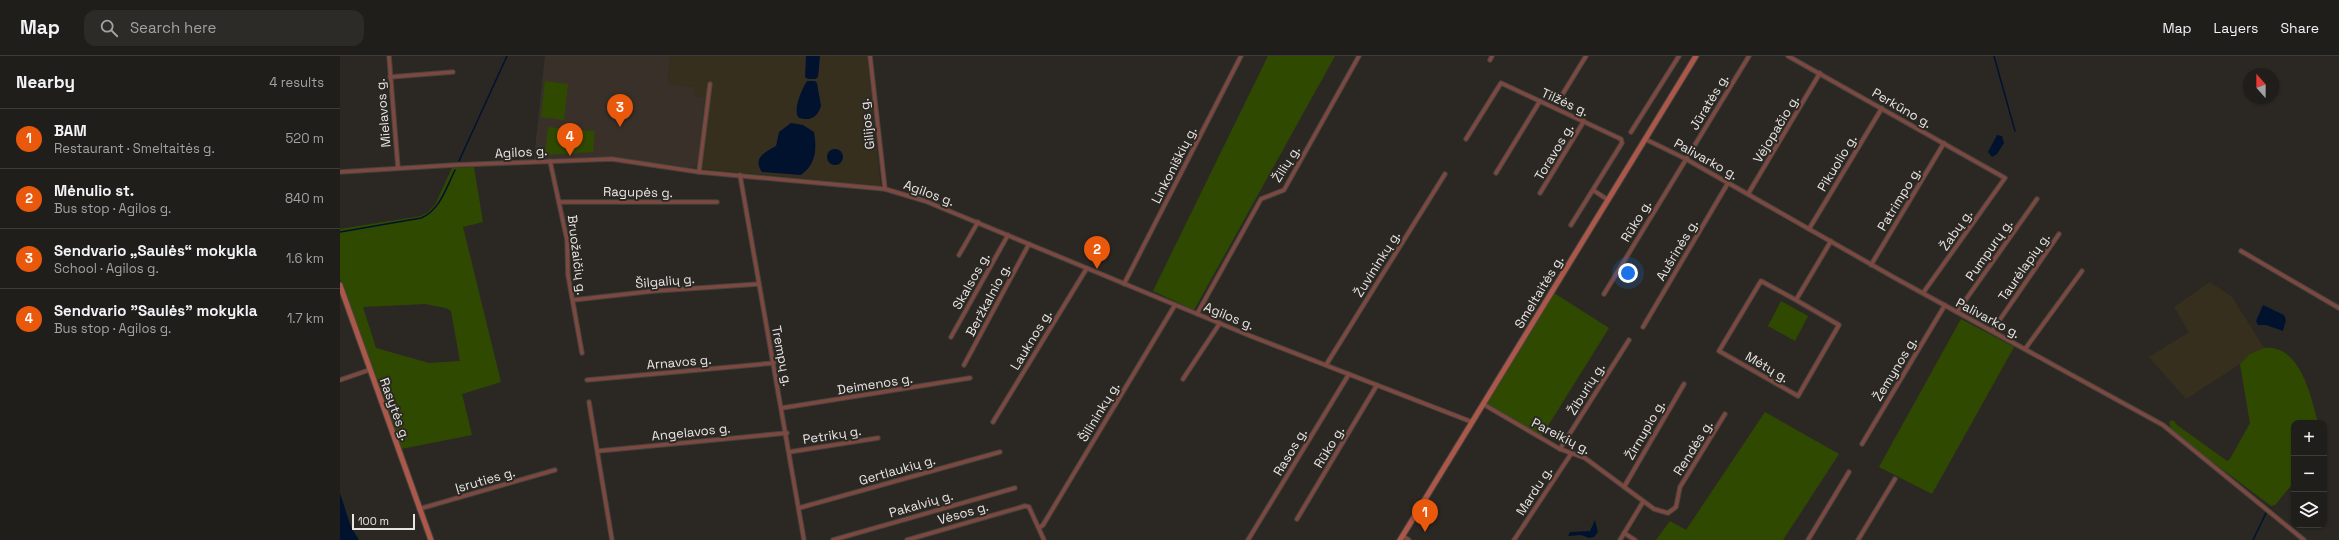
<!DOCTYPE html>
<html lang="en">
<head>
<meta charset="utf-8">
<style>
	body { margin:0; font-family:"Space Grotesk",sans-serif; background:#2d2b28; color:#f1f3f6 }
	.controls { position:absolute; right:12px; bottom:12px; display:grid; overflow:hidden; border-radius:8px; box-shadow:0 1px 3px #0004 }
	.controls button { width:36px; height:36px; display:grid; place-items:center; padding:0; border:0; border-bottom:1px solid #3d3c3a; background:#201e1b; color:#f1f3f6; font:20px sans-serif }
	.compass { position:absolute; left:1903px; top:12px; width:36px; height:36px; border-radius:50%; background:#201e1b; box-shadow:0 1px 3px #0004; rotate:339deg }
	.scale { position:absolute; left:12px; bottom:10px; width:63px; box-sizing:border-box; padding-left:4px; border:2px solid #e8e6e4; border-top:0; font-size:11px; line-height:14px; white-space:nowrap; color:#e8e6e4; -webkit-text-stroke:3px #2b2824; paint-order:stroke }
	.you { position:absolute; left:1288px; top:217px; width:14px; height:14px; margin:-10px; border:3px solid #fff; border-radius:50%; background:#1a73e8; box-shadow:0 0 0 6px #1a73e833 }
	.badge { display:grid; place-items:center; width:26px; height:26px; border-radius:50%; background:#ea580c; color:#fff; font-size:13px; font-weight:700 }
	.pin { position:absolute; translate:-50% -33px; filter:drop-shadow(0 1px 2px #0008) }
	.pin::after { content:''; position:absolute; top:21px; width:14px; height:12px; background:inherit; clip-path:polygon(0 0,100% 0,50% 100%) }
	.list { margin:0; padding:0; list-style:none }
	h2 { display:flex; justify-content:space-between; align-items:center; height:52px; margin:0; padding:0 16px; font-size:17px }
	h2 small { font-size:13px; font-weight:400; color:#a2a2a3 }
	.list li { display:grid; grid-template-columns:26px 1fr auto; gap:12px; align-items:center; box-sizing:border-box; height:60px; padding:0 16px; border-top:1px solid #3d3c3a }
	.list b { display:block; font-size:15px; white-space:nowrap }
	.list p { margin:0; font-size:13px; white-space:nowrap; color:#a2a2a3 }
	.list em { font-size:13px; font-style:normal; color:#a2a2a3 }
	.icon { flex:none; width:22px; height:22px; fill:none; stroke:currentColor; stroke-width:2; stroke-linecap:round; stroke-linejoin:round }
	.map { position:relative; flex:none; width:1999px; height:484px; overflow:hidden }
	header { display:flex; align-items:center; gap:24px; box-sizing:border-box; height:56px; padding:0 20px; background:#201e1b; border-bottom:1px solid #3d3c3a }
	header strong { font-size:19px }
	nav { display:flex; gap:22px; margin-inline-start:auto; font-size:14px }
	.search { width:280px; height:36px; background:#2d2b28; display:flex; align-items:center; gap:10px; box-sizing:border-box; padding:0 14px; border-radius:12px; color:#a2a2a3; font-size:15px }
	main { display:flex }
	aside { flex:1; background:#201e1b }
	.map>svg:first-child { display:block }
	.built { fill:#393129 }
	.industrial { fill:#362f1e }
	.green { fill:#2f4a00; fill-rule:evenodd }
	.water { fill:#01122f }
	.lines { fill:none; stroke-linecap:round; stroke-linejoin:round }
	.stream { stroke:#01122f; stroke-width:1.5 }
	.street-casing { stroke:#45433f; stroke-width:5.5 }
	.secondary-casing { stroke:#45433f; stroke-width:7 }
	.street { stroke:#7d483f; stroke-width:3.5 }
	.secondary { stroke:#ab5749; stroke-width:5 }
	.labels { text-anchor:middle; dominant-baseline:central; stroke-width:4; stroke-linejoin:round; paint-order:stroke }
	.street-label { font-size:13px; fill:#e8e6e4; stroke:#2b2824 }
</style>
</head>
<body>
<header>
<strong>Map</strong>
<div class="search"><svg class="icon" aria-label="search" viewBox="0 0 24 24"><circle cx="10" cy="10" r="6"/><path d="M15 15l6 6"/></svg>Search here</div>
<nav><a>Map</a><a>Layers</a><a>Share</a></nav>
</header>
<main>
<aside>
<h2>Nearby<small>4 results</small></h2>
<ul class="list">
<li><span class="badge">1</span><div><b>BAM</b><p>Restaurant · Smeltaitės g.</p></div><em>520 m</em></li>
<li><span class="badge">2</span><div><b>Mėnulio st.</b><p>Bus stop · Agilos g.</p></div><em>840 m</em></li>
<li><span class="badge">3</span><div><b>Sendvario „Saulės“ mokykla</b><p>School · Agilos g.</p></div><em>1.6 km</em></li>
<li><span class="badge">4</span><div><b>Sendvario &quot;Saulės&quot; mokykla</b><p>Bus stop · Agilos g.</p></div><em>1.7 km</em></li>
</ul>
</aside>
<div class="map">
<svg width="1999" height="484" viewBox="0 0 1999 484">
	<rect width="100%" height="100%" fill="#2b2824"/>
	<path class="built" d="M 205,0 L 330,0 L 328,28 L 354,31 L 365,42 L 358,106 L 354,112 L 268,101 L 194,103 Z"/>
	<g class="industrial">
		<path d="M 330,0 L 527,0 L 541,130 L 354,112 L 358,106 L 365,42 L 353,41 L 354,31 L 328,28 Z"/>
		<path d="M 1870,226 L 1892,241 L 1924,292 L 1910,298 L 1900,308 L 1846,343 L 1809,301 L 1849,276 L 1834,251 Z"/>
	</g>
	<g class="green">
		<path d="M 928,0 L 995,0 L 854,254 L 813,235 Z"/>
		<path d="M 205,25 L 228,28 L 224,64 L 201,61 Z"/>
		<path d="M 208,71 L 255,75 L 253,96 L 205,99 Z"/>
		<path d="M 134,111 L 143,166 L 123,171 L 161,326 L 122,338 L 132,379 L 61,393 L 0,223 L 0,173 L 81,160 L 88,156 L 95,149 L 112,112 ZM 85,248 L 106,252 L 111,255 L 120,305 L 89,307 L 36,292 L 23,251 Z"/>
		<path d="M 1214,237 L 1269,272 L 1201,381 L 1146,348 Z"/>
		<path d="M 1441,245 L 1468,260 L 1455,285 L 1428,270 Z"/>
		<path d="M 1621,263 L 1674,291 L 1592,438 L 1539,411 Z"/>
		<path d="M 1924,292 C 1960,288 1971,340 1978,367 L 1954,367 L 1954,426 L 1935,449 L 1931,450 L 1833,376 L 1829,367 L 1831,364 L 1834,365 L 1837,369 L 1887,405 L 1890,403 L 1910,367 L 1900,308 L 1910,298 Z"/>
		<path d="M 1425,356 L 1499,398 L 1443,484 L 1316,484 L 1330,465 L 1346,474 Z"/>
	</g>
	<g class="water">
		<path d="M 466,0 L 480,0 L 478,21 L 475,23 L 468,23 L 465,21 Z"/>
		<path d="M 467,25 L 475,25 L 477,27 L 481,50 C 477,62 470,65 459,62 C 452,54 462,33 467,25 Z"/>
		<path d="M 451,67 L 463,69 L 474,76 C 477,94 476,108 461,119 L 422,116 C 412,101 426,96 436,90 L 439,76 Z"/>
		<path d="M 1657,79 L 1662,80 L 1664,87 L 1657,98 L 1652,101 L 1648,96 Z"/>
		<circle cx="495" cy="101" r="8"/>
		<path d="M 1923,249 L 1944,259 L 1946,264 L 1943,275 L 1926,269 L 1918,269 L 1916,265 Z"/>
		<path d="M 0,437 L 11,471 L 19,484 L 0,484 Z"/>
		<path d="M 1255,464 L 1258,476 L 1254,481 L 1249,482 L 1241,479 L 1228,480 L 1230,476 L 1250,475 Z"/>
	</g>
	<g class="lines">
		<g class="stream">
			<path d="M 1654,0 L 1675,75"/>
			<path d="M 119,105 L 167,0"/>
			<path d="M 0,176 L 81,162 C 100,154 106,132 115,114"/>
			<path d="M 1913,484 L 1926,457"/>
		</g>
		<g class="street-casing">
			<g id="street">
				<path d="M 49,0 L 58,112"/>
				<path d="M 530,0 L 545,133"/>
				<path d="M 1448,0 L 1665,122 L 1583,237"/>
				<path d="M 1150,4 L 1152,0"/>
				<path d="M 50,21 L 113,16"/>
				<path d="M 1219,44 L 1246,0"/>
				<path d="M 1291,76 L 1339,0"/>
				<path d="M 1126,83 L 1161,27 L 1281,83 L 1282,87 L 1231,169"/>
				<path d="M 1305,83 L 1346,103 L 1555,222 L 1823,369 L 1964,484"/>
				<path d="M 210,105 L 227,184 L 228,219 L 242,297"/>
				<path d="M 0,116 L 114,109 L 272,103 L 359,116 L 545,133 L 585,145 L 908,279 L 1132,366"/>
				<path d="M 359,116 L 370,28"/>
				<path d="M 1156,117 L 1200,45"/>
				<path d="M 400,119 L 464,484"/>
				<path d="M 1253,134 L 1268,144"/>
				<path d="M 1200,137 L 1244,65"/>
				<path d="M 1408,138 L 1480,17"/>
				<path d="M 219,146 L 377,146"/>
				<path d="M 1469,173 L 1542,52"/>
				<path d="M 1901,195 L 1999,252"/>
				<path d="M 619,199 L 638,166"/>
				<path d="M 1531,209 L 1604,87"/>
				<path d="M 784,228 L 901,0"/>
				<path d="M 1264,238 L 1409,0"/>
				<path d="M 233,244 L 314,235 L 419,228"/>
				<path d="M 1456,244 L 1499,269 L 1458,340 L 1379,295 L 1421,225 L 1456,244 L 1491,185"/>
				<path d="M 1617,256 L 1697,143"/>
				<path d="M 857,258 L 921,143 L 944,134 L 1019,0"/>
				<path d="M 1303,271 L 1388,127"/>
				<path d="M 1652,275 L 1719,178"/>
				<path d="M 611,281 L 668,179"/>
				<path d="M 1685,293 L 1742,215"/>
				<path d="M 624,309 L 689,188"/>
				<path d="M 986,309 L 1105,118"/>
				<path d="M 843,323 L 880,267"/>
				<path d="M 0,324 L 29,314"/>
				<path d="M 247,324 L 434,307"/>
				<path d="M 249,346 L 272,484"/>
				<path d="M 1143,348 L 1220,393 L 1245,402 L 1314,453 L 1328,457 L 1336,451 L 1340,431 L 1385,358"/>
				<path d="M 442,352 L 630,322"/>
				<path d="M 653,366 L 747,212"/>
				<path d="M 1522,388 L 1605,249"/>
				<path d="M 1220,393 L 1289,284"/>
				<path d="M 258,395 L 447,377"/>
				<path d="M 449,396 L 538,382"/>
				<path d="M 1284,431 L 1344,328"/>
				<path d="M 459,452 L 660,396"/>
				<path d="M 79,453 L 215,414"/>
				<path d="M 957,463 L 1037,329"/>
				<path d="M 699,472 L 703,469 L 835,249"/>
				<path d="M 1284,477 L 1295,484"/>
				<path d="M 1063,480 L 1069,484"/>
				<path d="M 493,484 L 675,432"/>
				<path d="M 567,484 L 685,450 L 689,451 L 704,484"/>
				<path d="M 908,484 L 1009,318"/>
				<path d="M 1174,484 L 1231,398"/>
				<path d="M 1280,484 L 1303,446"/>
				<path d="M 1468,484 L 1509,416"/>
				<path d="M 1518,484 L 1555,423"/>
			</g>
		</g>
		<g class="secondary-casing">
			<g id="secondary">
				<path d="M 0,229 L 91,484"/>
				<path d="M 1060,484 L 1356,0"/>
			</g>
		</g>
		<use href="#street" class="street"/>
		<use href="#secondary" class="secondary"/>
	</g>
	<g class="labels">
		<g class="street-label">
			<text transform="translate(1225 46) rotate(24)">Tilžės g.</text>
			<text transform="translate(1369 46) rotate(-59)">Jūratės g.</text>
			<text transform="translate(1562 52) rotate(30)">Perkūno g.</text>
			<text transform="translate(43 57) rotate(-95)">Mielavos g.</text>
			<text transform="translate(527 68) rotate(-97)">Gilijos g.</text>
			<text transform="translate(1436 73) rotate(-59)">Vėjopačio g.</text>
			<text transform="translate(181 96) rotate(-3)">Agilos g.</text>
			<text transform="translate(1214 96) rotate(-59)">Toravos g.</text>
			<text transform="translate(1366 103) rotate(29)">Palivarko g.</text>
			<text transform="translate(1497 107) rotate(-59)">Pikuolio g.</text>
			<text transform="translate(946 108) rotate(-58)">Žilių g.</text>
			<text transform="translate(834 109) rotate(-63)">Linkoniškių g.</text>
			<text transform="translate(298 136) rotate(1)">Ragupės g.</text>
			<text transform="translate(589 137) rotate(20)">Agilos g.</text>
			<text transform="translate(1559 143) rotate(-59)">Patrimpo g.</text>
			<text transform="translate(1296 165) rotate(-59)">Rūko g.</text>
			<text transform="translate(1616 174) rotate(-55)">Žabų g.</text>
			<text transform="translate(1337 194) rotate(-59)">Aušrinės g.</text>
			<text transform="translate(1649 194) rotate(-55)">Pumpurų g.</text>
			<text transform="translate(237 199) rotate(83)">Bruožaičių g.</text>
			<text transform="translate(1037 208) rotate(-58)">Žuvininkų g.</text>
			<text transform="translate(1684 211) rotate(-55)">Taurėlapių g.</text>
			<text transform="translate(325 225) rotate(-5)">Šilgalių g.</text>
			<text transform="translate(631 225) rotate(-61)">Skalsos g.</text>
			<text transform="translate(1199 236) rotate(-59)">Smeltaitės g.</text>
			<text transform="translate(648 244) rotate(-62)">Beržkalnio g.</text>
			<text transform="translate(889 260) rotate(22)">Agilos g.</text>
			<text transform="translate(1648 262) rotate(28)">Palivarko g.</text>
			<text transform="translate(691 284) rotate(-59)">Lauknos g.</text>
			<text transform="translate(442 300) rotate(79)">Trempų g.</text>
			<text transform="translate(339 306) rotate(-5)">Arnavos g.</text>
			<text transform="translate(1427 311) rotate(30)">Mėtų g.</text>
			<text transform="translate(1555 313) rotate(-59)">Žemynos g.</text>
			<text transform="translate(535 328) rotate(-9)">Deimenos g.</text>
			<text transform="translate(1246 333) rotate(-58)">Žiburių g.</text>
			<text transform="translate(55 353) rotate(70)">Rasytės g.</text>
			<text transform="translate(759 356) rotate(-59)">Šilininkų g.</text>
			<text transform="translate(1305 374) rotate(-60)">Žirnupio g.</text>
			<text transform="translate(351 376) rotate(-6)">Angelavos g.</text>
			<text transform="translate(492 379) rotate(-9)">Petrikų g.</text>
			<text transform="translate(1221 380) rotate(27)">Pareikių g.</text>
			<text transform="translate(989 391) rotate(-59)">Rūko g.</text>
			<text transform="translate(1353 392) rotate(-58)">Rendės g.</text>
			<text transform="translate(950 396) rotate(-59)">Rasos g.</text>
			<text transform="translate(557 414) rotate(-16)">Gertlaukių g.</text>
			<text transform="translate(145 424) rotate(-16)">Įsruties g.</text>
			<text transform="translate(1194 435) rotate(-57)">Mardu g.</text>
			<text transform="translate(581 448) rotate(-16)">Pakalvių g.</text>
			<text transform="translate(623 457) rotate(-16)">Vėsos g.</text>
		</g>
	</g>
</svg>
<div class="controls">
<button>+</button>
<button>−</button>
<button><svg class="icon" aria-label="layers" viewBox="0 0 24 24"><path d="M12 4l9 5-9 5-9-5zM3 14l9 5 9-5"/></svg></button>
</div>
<svg class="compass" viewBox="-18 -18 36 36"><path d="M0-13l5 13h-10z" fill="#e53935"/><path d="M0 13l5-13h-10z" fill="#a2a2a3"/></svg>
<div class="scale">100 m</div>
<div class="you"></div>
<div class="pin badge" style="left:1085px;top:476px">1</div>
<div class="pin badge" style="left:757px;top:213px">2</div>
<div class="pin badge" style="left:280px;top:71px">3</div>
<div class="pin badge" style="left:230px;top:100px">4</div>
</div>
</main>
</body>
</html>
